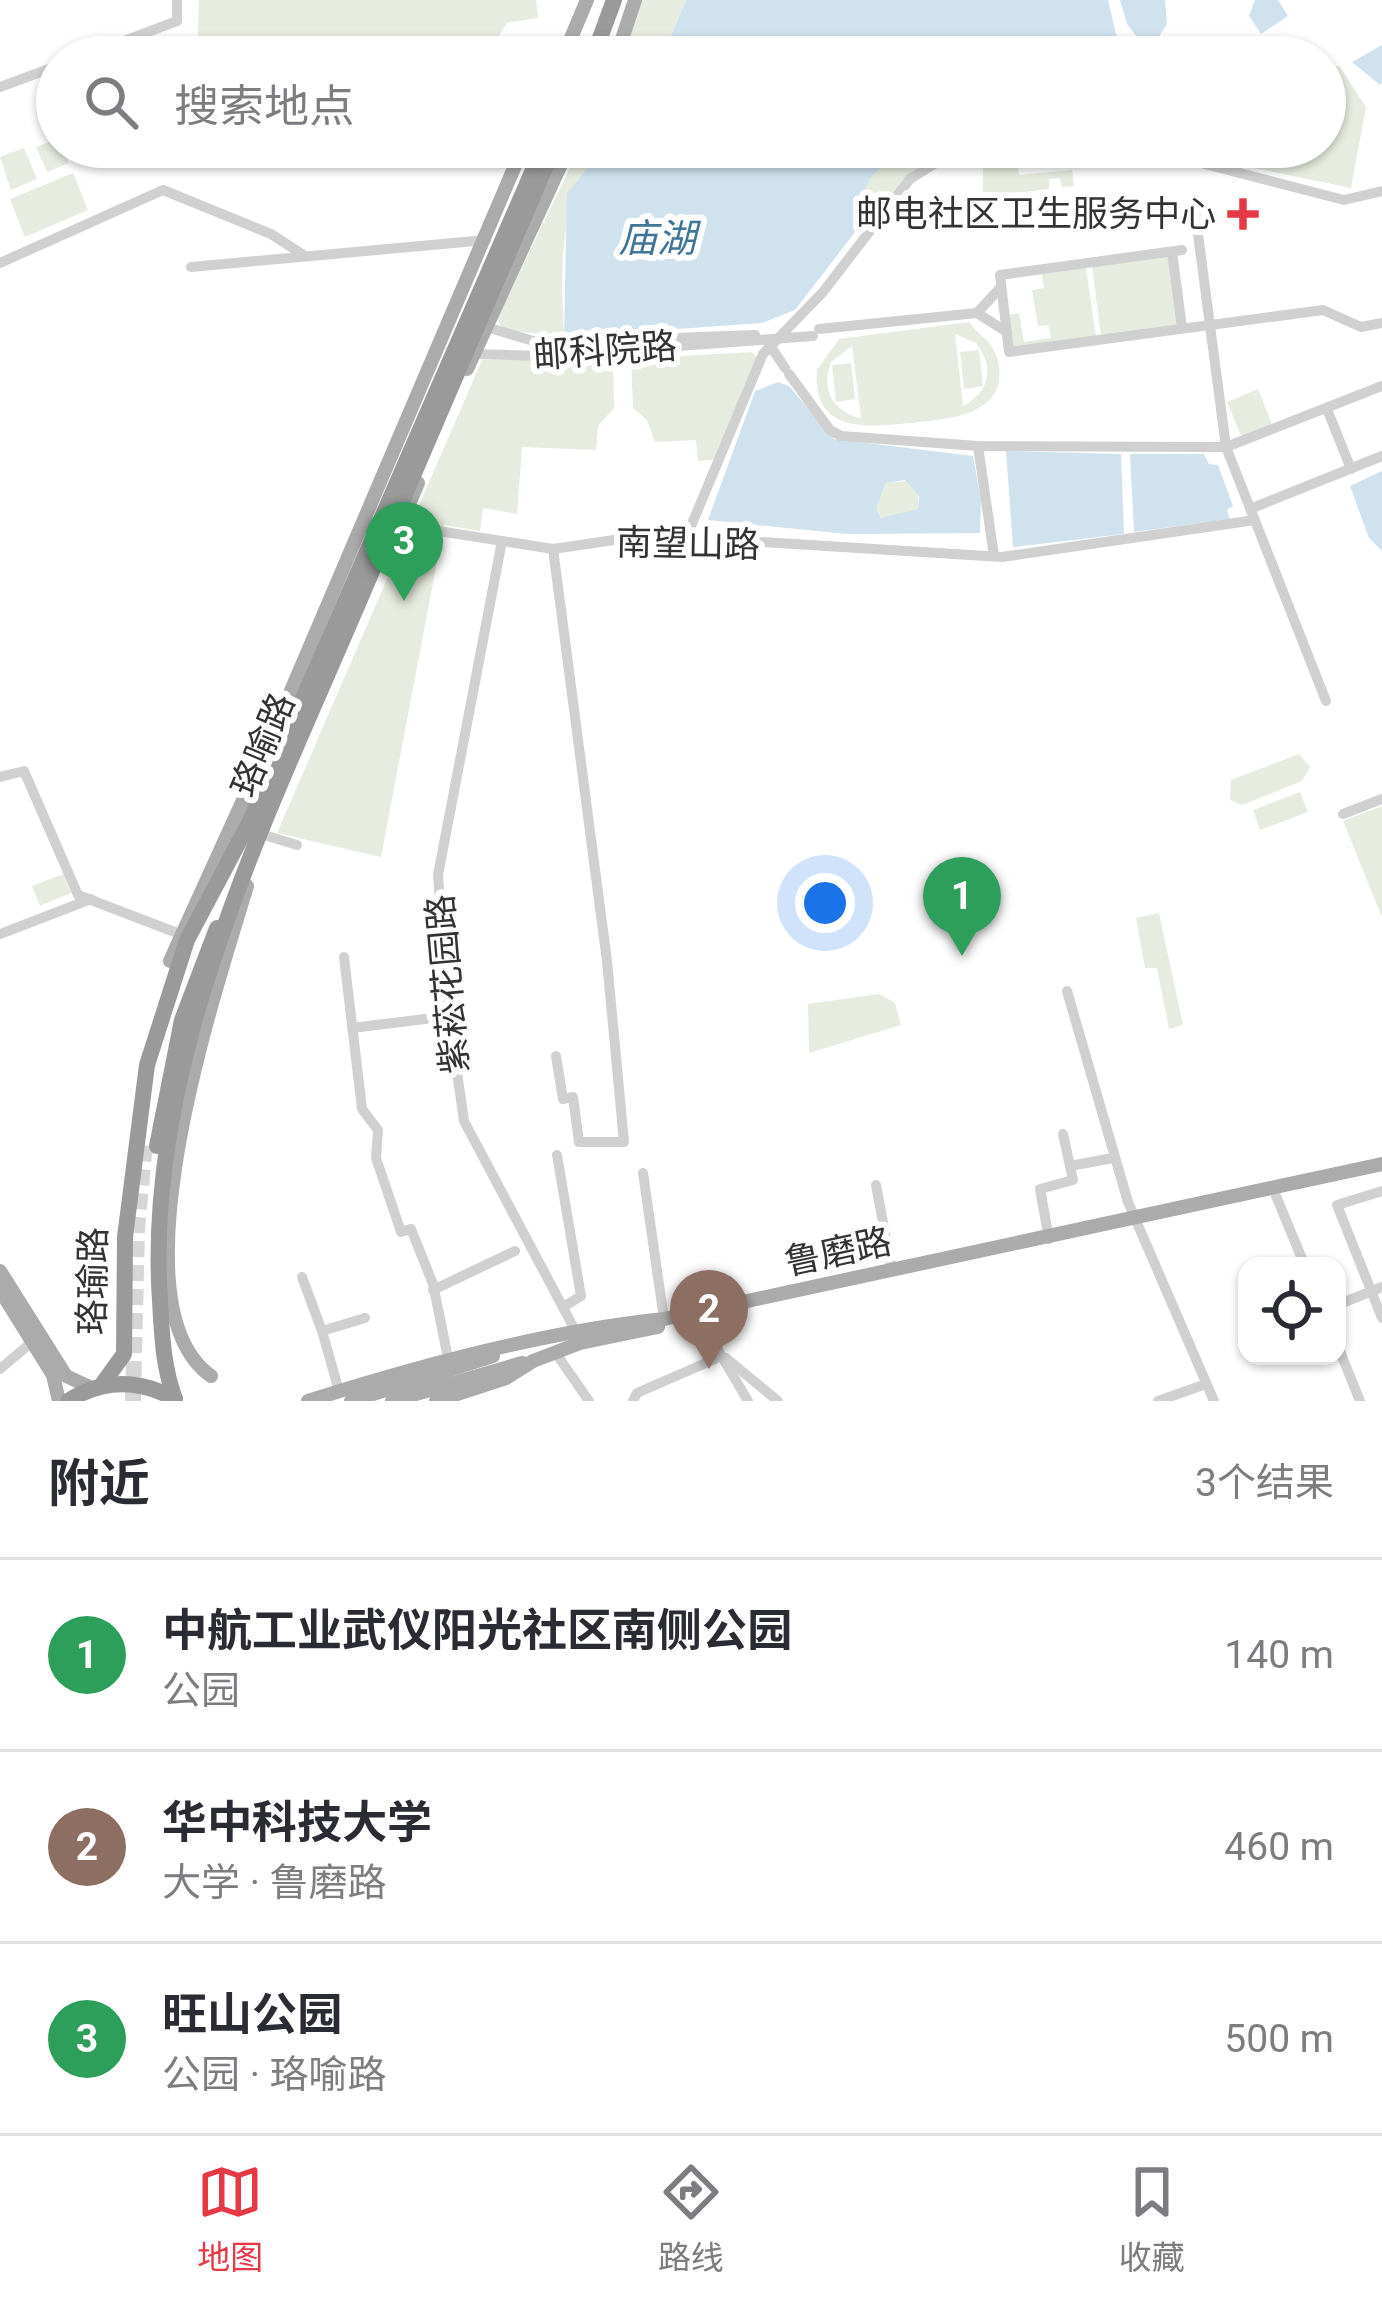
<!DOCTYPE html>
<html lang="zh">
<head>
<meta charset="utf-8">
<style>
	body { margin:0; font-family:Roboto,"Noto Sans SC",sans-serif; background:#f2f2f3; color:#2b2b33 }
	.controls { position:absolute; right:36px; bottom:36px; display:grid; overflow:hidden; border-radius:24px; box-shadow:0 3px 9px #0004 }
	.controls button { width:108px; height:108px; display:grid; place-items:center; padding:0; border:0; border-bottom:3px solid #e1e1e2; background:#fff; color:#2b2b33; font:60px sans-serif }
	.you { position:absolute; left:825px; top:903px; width:42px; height:42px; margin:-30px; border:9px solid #fff; border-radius:50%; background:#1a73e8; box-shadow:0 0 0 18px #1a73e833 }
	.badge { display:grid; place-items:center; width:78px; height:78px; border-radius:50%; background:#e63946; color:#fff; font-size:39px; font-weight:700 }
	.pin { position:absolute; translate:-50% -99px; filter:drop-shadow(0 3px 6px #0008) }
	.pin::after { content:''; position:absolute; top:63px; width:42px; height:36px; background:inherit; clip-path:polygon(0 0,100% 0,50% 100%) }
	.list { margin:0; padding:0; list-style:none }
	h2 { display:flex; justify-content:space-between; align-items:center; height:156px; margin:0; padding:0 48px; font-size:51px }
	h2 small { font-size:39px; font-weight:400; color:#7c7c81 }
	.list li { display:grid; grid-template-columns:78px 1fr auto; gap:36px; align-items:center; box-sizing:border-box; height:192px; padding:0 48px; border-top:3px solid #e1e1e2 }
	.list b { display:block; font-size:45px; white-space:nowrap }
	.list p { margin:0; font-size:39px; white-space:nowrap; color:#7c7c81 }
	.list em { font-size:39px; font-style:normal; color:#7c7c81 }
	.icon { flex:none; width:66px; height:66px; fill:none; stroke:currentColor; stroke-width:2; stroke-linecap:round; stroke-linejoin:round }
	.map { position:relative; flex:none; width:1382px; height:1401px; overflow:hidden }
	.search { position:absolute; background:#fff; box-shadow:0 3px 9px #0004; left:36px; right:36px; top:36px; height:132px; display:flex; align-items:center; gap:30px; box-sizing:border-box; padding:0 42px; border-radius:66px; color:#7c7c81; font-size:45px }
	.sheet { height:732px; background:#fff }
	nav { display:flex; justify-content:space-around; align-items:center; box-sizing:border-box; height:168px; border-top:3px solid #e1e1e2; background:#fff; font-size:33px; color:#7c7c81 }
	nav a { display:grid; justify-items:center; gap:6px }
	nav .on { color:#e63946 }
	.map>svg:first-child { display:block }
	.green { fill:#e6ecdf; fill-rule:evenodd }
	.water { fill:#cfe2ee; fill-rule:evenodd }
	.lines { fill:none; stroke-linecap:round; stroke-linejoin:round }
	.highway-tunnel { stroke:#d6d6d6; stroke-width:16; stroke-dasharray:16 8; stroke-linecap:butt }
	.minor { stroke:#d0d0d0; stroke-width:10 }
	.major { stroke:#ababab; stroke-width:14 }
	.highway { stroke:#9a9a9a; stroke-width:16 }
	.poi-dot { fill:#e63946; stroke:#fff; stroke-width:4.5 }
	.labels { text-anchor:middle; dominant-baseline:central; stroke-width:12; stroke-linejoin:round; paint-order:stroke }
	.poi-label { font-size:36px; fill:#333; stroke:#fff; text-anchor:end }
	.street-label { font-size:36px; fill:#333; stroke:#fff }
	.water-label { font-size:39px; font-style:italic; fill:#3f7597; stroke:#fff }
</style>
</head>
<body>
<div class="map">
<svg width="1382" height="1401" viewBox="0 0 1382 1401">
	<rect width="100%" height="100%" fill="#fff"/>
	<g class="green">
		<path d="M 199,0 L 536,0 L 538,18 L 507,23 L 496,41 L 494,57 L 197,57 Z"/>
		<path d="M 640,0 L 686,0 L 662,57 L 622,57 Z"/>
		<path d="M 1325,63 L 1340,67 L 1366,107 L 1351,188 L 1220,161 L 1222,150 L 1211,147 L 1325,147 Z"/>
		<path d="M 57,139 L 69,163 L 47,172 L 36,147 Z"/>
		<path d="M 580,147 L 606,147 C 556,197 561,270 564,337 L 503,330 L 497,319 Z"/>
		<path d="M 911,147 L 979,147 L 923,163 L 872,221 L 866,218 C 854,182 883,164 911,147 Z"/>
		<path d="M 24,148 L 37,179 L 11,190 L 0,157 Z"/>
		<path d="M 1015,150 L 1019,175 L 1072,170 L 1074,186 L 1062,187 L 1060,178 L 1049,179 L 1049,189 L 983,197 L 983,164 L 963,166 L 962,161 Z"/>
		<path d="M 73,173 L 88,210 L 25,237 L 10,199 Z"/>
		<path d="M 1168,256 L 1177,326 L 1101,336 L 1092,266 Z"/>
		<path d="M 1086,268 L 1096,337 L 1012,349 L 1007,315 L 1019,313 L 1024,342 L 1051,338 L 1049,325 L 1038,326 L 1032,290 L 1044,288 L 1042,274 Z"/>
		<path d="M 969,322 C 977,334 992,341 997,357 C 1013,416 948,419 909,423 C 864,428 812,432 817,370 L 839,339 ZM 955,334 L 976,343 C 995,367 990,392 963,406 ZM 852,346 L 861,417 L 860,418 C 832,411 821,389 831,362 Z"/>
		<path d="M 979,350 L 983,386 L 964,389 L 960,352 Z"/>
		<path d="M 752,352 L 757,357 L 713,460 L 698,461 L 696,440 L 655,442 L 647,420 L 633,408 L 631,359 Z"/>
		<path d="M 482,360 L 613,360 L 614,408 L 598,426 L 596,450 L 522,447 L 517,514 L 483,508 L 480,531 L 444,525 L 381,857 L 277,833 Z"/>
		<path d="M 851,363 L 855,399 L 836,402 L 832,365 Z"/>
		<path d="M 1258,389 L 1272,424 L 1241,436 L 1227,402 Z"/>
		<path d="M 906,481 L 918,493 L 918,510 L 882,519 L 876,508 L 886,483 Z"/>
		<path d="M 1299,754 L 1310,767 L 1302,781 L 1242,805 L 1230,800 L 1231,780 Z"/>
		<path d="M 1300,792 L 1308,812 L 1260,830 L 1253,810 Z"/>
		<path d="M 1382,806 L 1382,917 L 1343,821 Z"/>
		<path d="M 63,874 L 71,893 L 40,906 L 32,886 Z"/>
		<path d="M 1159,913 L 1183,1025 L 1169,1029 L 1157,968 L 1145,968 L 1136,918 Z"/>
		<path d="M 879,994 L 895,1003 L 901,1025 L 809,1053 L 808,1004 Z"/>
	</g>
	<g class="water">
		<path d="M 686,0 L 1108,0 L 1116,34 L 1131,57 L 662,57 Z"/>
		<path d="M 1120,0 L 1165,0 L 1167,24 L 1154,44 L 1142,44 L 1127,24 Z"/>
		<path d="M 1255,0 L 1278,0 L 1288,16 L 1261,34 L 1249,16 Z"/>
		<path d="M 1382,45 L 1382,82 L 1380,85 L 1352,62 Z"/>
		<path d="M 606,147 L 911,147 C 883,163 854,183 866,218 L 795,310 L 762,323 L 564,337 L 567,193 Z"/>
		<path d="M 778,382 L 789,386 L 834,439 L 973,456 L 981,500 L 980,533 L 847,534 L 708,520 L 755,391 ZM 905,480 L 919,496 L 918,509 L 881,518 L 876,508 L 886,483 Z"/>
		<path d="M 1006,451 L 1121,454 L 1124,534 L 1013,547 Z"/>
		<path d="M 1130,454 L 1204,454 L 1209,464 L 1218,465 L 1233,506 L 1227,510 L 1230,519 L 1134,532 Z"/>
		<path d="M 1382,471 L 1382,551 L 1369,538 L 1350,486 Z"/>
	</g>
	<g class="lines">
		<path class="highway-tunnel" d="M 133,1401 L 137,1229 L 145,1144"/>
		<g class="minor">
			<path d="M 82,57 L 177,21 L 177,0"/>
			<path d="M 0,87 L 57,66"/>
			<path d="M 1139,147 L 1344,200 L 1382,191"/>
			<path d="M 1194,204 L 1226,447 L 1326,701"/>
			<path d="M 1182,250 L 1000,275 L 1009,352 L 1323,310 L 1361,327 L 1382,323"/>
			<path d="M 1172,252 L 1182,328"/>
			<path d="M 0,263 L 163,190 L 271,234 L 305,256"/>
			<path d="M 191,267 L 486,240"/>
			<path d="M 977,313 L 1001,287"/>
			<path d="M 483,326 L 540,343 L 755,335"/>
			<path d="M 819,329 L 977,313 L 1007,332"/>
			<path d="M 767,341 L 785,368"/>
			<path d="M 470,354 L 542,356 L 813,336"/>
			<path d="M 789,374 L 830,430 L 841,436 L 978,446 L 1226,447 L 1382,386"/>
			<path d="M 1327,409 L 1351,469"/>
			<path d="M 978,446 L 994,556"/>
			<path d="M 1250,509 L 1382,456"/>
			<path d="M 394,524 L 553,549 L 648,535 L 1002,557 L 1255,520"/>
			<path d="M 686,538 L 763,354 L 823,292 L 910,179 L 942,159 L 1001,147"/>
			<path d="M 502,541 L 438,875 L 449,1016 L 464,1121 L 576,1332"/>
			<path d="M 553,549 L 607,961 L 624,1142 L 579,1142 L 573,1097 L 563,1099 L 556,1056"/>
			<path d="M 0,777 L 24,771 L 78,895 L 185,936"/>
			<path d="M 1343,814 L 1382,799"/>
			<path d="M 261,834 L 297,845"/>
			<path d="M 0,934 L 91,899"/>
			<path d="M 344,957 L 362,1109 L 378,1130 L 376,1158 L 401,1232 L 411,1229 L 433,1284 L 448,1358"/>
			<path d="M 1067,991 L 1128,1202 L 1214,1401"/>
			<path d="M 352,1028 L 449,1016"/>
			<path d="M 557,1155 L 581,1296 L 563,1307"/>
			<path d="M 1070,1166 L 1113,1158"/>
			<path d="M 643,1173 L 664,1319"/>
			<path d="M 876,1185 L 892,1271"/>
			<path d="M 1382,1191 L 1337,1205 L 1382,1318"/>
			<path d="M 1276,1196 L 1305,1266"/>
			<path d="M 1049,1239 L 1040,1189 L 1073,1180 L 1063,1134"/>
			<path d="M 302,1277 L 322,1331"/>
			<path d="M 433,1290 L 515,1251"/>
			<path d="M 1337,1305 L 1382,1287"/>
			<path d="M 709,1316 L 719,1352 L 748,1401"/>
			<path d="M 1337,1344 L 1360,1401"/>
			<path d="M 555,1352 L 589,1401"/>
			<path d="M 726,1358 L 778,1401"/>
			<path d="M 0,1369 L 32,1342"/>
			<path d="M 339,1391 L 322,1331 L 365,1318"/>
			<path d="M 633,1401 L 637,1393 L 715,1359 L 719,1352"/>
			<path d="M 1158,1401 L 1206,1384"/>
		</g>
		<g class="major">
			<path d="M 563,57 L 587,0"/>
			<path d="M 616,57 L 635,0"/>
			<path d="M 467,369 L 569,147"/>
			<path d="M 389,551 L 418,483"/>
			<path d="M 170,961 L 264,754 L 523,147"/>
			<path d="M 0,1271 L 66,1376 L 92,1388"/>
			<path d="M 0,1290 L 53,1375 L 59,1401"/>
			<path d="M 211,1376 C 109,1304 216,990 247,886"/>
			<path d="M 308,1401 C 421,1365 546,1331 664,1319 L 1382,1164"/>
			<path d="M 351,1401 L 493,1356"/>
			<path d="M 392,1401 L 522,1363"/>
			<path d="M 436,1401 L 506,1378 L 533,1361 L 580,1343 L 658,1327"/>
		</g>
		<g class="highway">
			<path d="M 593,57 L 614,0"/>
			<path d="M 157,1146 L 182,1020 L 217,928"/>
			<path d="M 101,1386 L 124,1354 L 125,1237 L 147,1065 L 187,940 L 249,823 L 543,147"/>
			<path d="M 175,1399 C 163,1367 162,1335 160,1301 C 143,1059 272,807 364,590 C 427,442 491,295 554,147"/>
			<path d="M 68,1401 C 103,1379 139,1379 175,1399"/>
		</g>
	</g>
	<path class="poi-dot" d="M1237 196h12v12h12v12h-12v12h-12v-12h-12v-12h12z"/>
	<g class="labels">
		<g class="poi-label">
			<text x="1216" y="214">邮电社区卫生服务中心</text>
		</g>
		<g class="street-label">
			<text transform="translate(605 351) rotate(-4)">邮科院路</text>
			<text transform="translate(688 544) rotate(1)">南望山路</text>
			<text transform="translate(263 745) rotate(-67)">珞喻路</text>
			<text transform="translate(448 984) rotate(-95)">紫菘花园路</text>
			<text transform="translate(838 1252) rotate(-12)">鲁磨路</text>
			<text transform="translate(93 1281) rotate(-89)">珞瑜路</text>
		</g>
		<g class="water-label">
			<text x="657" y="239">庙湖</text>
		</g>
	</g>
</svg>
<div class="controls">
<button><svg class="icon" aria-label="locate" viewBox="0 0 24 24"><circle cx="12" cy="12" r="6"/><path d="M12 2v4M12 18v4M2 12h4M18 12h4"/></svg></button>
</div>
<div class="you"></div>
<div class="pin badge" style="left:962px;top:956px;background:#2e9e5b">1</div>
<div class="pin badge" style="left:709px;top:1369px;background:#8d6e63">2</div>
<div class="pin badge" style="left:404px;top:601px;background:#2e9e5b">3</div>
<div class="search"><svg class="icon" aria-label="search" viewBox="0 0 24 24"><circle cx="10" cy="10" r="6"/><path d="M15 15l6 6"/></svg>搜索地点</div>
</div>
<section class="sheet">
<h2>附近<small>3个结果</small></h2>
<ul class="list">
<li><span class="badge" style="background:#2e9e5b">1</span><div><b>中航工业武仪阳光社区南侧公园</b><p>公园</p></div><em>140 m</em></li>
<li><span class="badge" style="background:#8d6e63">2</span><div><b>华中科技大学</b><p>大学 · 鲁磨路</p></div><em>460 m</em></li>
<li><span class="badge" style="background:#2e9e5b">3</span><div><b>旺山公园</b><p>公园 · 珞喻路</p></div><em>500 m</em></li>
</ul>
</section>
<nav>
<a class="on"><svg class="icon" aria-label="map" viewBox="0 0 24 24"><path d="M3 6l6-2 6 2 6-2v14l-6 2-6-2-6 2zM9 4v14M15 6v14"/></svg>地图</a>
<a><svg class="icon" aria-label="directions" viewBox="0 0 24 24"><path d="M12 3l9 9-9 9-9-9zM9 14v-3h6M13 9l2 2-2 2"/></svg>路线</a>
<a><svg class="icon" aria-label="saved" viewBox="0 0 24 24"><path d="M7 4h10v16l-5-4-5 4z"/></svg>收藏</a>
</nav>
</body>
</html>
